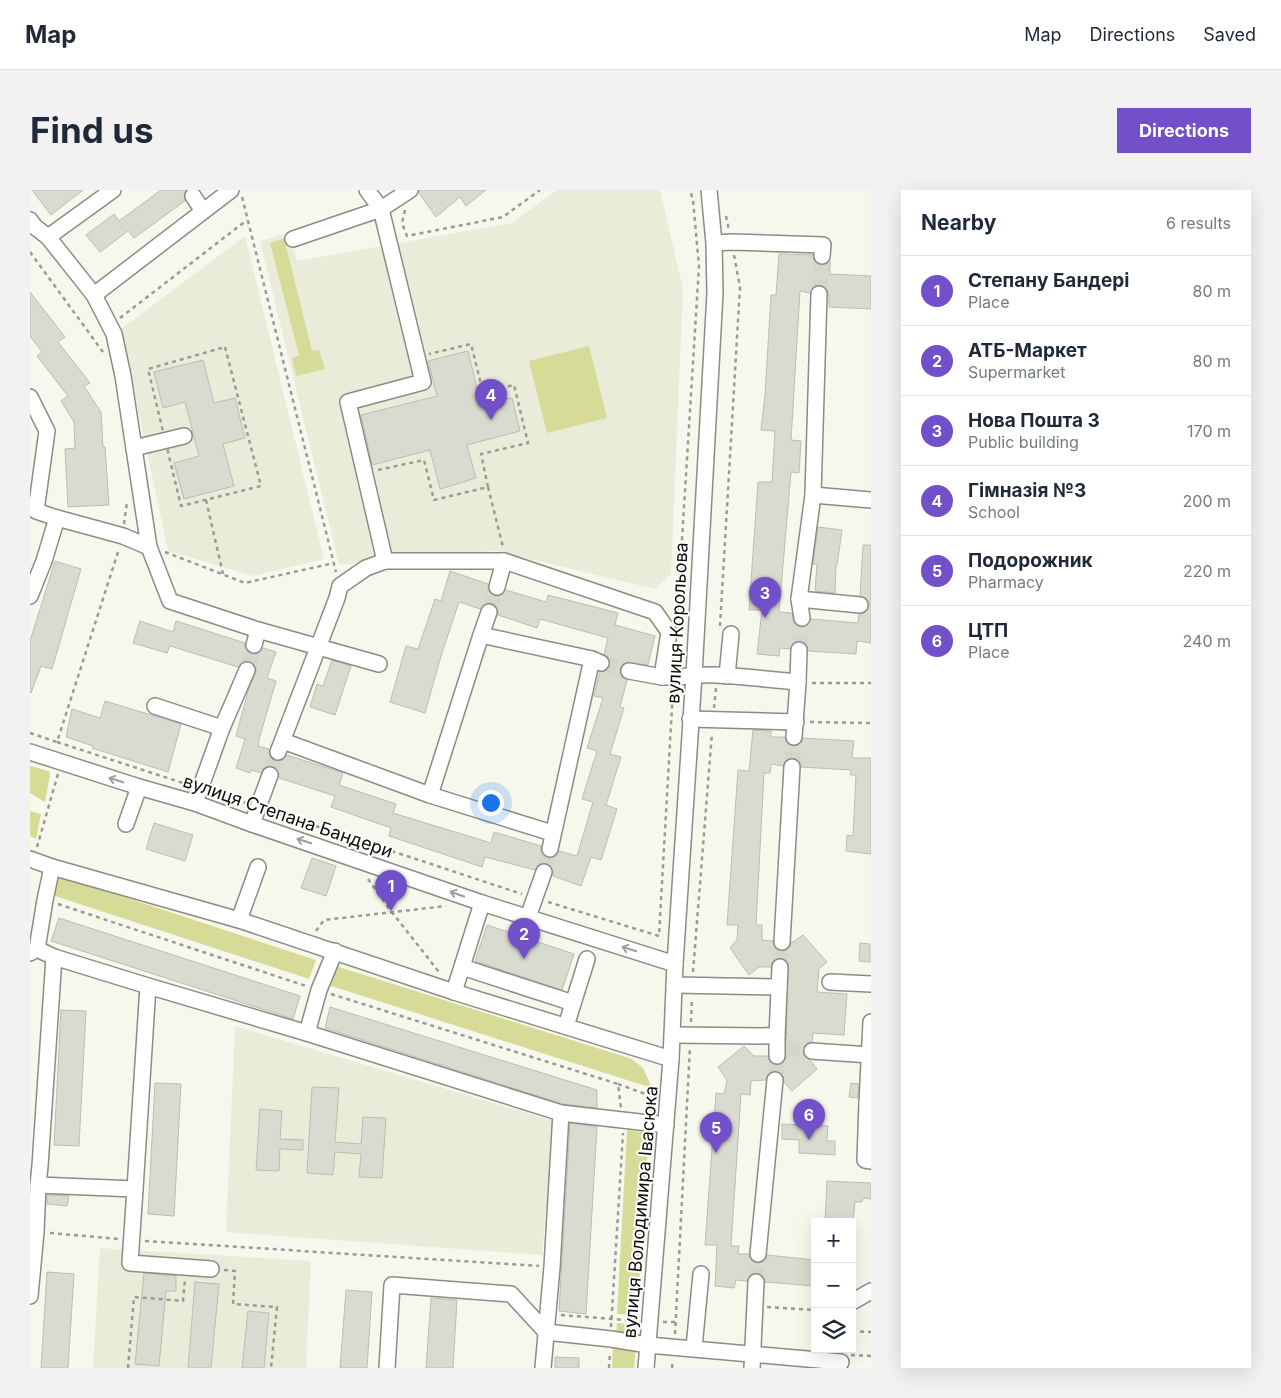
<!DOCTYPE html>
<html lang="en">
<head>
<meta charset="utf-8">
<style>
	body { margin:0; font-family:Inter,sans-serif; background:#f2f2f3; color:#1f2937 }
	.controls { position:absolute; right:15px; bottom:15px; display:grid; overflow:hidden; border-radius:0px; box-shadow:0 5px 20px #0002 }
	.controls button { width:45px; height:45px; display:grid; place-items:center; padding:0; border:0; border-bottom:1px solid #e0e1e3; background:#fff; color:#1f2937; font:25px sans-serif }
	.you { position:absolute; left:460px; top:612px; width:18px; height:18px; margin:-12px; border:4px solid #fff; border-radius:50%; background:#1a73e8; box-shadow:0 0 0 8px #1a73e833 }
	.badge { display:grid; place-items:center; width:32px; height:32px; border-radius:50%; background:#7150c9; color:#fff; font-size:16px; font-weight:700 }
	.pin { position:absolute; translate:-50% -41px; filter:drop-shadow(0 1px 2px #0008) }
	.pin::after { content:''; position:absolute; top:26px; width:18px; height:15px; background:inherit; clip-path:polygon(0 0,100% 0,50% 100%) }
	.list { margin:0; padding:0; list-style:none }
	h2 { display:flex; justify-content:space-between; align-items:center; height:65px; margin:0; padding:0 20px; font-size:21px }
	h2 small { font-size:16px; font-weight:400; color:#747a83 }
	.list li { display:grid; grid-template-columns:32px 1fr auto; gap:15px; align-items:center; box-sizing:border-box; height:70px; padding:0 20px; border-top:1px solid #e0e1e3 }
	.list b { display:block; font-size:19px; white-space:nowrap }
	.list p { margin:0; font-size:16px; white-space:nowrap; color:#747a83 }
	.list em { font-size:16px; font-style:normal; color:#747a83 }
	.icon { flex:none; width:28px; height:28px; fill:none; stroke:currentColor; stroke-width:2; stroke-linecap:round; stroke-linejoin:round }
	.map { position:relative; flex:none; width:841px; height:1178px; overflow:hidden; border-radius:0px }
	header { display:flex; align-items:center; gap:30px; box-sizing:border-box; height:70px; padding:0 25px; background:#fff; border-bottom:1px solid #e0e1e3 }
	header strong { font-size:24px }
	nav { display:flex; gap:28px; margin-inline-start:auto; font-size:18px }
	.intro { display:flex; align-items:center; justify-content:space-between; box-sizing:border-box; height:120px; padding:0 30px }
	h1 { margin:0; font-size:35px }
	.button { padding:12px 22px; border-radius:0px; background:#7150c9; color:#fff; font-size:18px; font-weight:700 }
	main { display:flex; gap:30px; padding:0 30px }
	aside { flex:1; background:#fff; border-radius:0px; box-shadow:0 5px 20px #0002 }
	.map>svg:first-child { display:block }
	.built { fill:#eaecda }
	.green { fill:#d6dc97 }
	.building { fill:#d9dad0; stroke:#bcbdb3 }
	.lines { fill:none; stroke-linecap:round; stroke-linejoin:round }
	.minor-tunnel { stroke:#d4d5cb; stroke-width:15; stroke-dasharray:15 8; stroke-linecap:butt }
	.minor-casing { stroke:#8b8c83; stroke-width:18 }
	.path { stroke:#9a9b93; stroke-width:2.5; stroke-dasharray:4 4; stroke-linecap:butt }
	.minor { stroke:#fff; stroke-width:15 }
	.oneway { stroke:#9e9e9d }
	.labels { text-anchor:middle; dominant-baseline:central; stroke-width:4; stroke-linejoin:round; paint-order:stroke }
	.street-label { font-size:18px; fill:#0d0d0a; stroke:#fff }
</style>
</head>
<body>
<header>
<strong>Map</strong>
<nav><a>Map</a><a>Directions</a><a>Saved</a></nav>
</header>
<div class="intro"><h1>Find us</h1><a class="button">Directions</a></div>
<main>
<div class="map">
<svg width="841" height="1178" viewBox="0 0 841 1178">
	<rect width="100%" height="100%" fill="#f7f8ed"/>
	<g class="built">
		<path d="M 527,0 L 630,0 L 653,99 L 641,384 L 625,399 L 467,361 L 383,365 L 309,375 L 230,51 L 258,43 L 267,71 L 482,33 Z"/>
		<path d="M 215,46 L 294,369 L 223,386 L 138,361 L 91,139 Z"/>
		<path d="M 205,836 L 524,931 L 512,1065 L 196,1042 Z"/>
		<path d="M 70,1058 L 281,1071 L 276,1178 L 63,1178 Z"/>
	</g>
	<g class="green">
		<path d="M 254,48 L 282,161 L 289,160 L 295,179 L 266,186 L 262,168 L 269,165 L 240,53 Z"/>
		<path d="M 559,156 L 577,228 L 517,243 L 499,171 Z"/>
		<path d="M 0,576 L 19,581 L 20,586 L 15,612 L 0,603 Z"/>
		<path d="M 0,621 L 11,624 L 6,649 L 0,646 Z"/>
		<path d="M 27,685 L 286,770 L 279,789 L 22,705 Z"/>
		<path d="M 306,776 L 602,869 L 613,878 L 622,898 L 301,796 Z"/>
		<path d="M 597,940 L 619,943 L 607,1125 L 587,1124 Z"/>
		<path d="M 587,1133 L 606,1135 L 605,1146 L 586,1144 Z"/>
		<path d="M 583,1155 L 606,1158 L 604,1178 L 582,1178 Z"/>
	</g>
	<g class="building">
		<path d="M 2,0 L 53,0 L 21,25 Z"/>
		<path d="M 131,0 L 156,0 L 154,6 L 155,11 L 104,48 L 98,41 L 70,62 L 56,45 L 84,24 L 89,31 Z"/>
		<path d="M 389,0 L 456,0 L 436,16 L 430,7 L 406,27 L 389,3 Z"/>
		<path d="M 749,64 L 783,65 L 784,70 L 787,74 L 791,75 L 796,74 L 800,69 L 800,84 L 841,86 L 841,119 L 799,117 L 799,105 L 797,100 L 794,96 L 790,95 L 784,96 L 780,103 L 770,101 L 761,250 L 771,251 L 769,283 L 761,282 L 749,422 L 762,423 L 764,433 L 769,437 L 774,437 L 777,436 L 781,429 L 828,433 L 829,424 L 833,424 L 837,421 L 839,415 L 838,411 L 836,408 L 830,406 L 833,355 L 841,355 L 841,453 L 827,451 L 826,464 L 778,461 L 777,456 L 774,452 L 769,451 L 764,452 L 760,459 L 750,458 L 749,466 L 727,464 L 732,420 L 719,420 L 728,292 L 742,292 L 745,241 L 731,240 L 735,205 L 741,105 L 746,105 Z"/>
		<path d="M 0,102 L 35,147 L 28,152 L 60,193 L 54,196 L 71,222 L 73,257 L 75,257 L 79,315 L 38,317 L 35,259 L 45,258 L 44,232 L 31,211 L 38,206 L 7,166 L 12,162 L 0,146 Z"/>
		<path d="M 438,161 L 451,215 L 482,208 L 490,241 L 437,255 L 446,288 L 410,299 L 400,260 L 342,275 L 331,225 L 407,206 L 398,171 Z"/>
		<path d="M 173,170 L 184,213 L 205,208 L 215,248 L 193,254 L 204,296 L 154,309 L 144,273 L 169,266 L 155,212 L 133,218 L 124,182 Z"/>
		<path d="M 788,337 L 812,340 L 807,375 L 806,375 L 805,403 L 785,401 L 787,374 L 783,374 Z"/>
		<path d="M 25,371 L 51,379 L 22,479 L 11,476 L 1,503 L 0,502 L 0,451 Z"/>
		<path d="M 420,381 L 458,394 L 458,400 L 461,404 L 465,406 L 469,406 L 473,404 L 476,400 L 516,412 L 518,405 L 588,423 L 585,435 L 625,446 L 618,475 L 596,472 L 592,475 L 590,479 L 590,485 L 593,488 L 597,490 L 590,517 L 594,518 L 580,564 L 591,567 L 576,615 L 587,619 L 571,670 L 561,667 L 551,696 L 523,686 L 523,680 L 521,676 L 517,673 L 512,673 L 508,675 L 505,680 L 455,667 L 452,677 L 359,646 L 361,638 L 301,617 L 305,606 L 249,588 L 249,583 L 247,579 L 244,576 L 239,576 L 234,578 L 231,583 L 221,580 L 220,583 L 206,578 L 215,549 L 206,546 L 219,498 L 226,483 L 226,478 L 224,474 L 220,471 L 215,471 L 211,473 L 208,477 L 140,456 L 137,463 L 103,453 L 110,431 L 143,442 L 146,431 L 215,453 L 215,458 L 218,462 L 221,464 L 227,464 L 230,462 L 233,458 L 246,462 L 237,488 L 246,491 L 228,553 L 229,553 L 228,556 L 239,559 L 240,567 L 244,571 L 249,571 L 253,570 L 257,565 L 313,583 L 309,595 L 366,614 L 363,623 L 461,653 L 464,642 L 511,656 L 511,662 L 513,666 L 518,668 L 523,668 L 527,665 L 529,661 L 547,666 L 563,612 L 552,609 L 567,561 L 557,558 L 573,508 L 564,506 L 570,482 L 576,481 L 580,476 L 580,472 L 579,468 L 574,464 L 578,448 L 510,429 L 507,438 L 468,425 L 468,421 L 466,416 L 462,413 L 458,413 L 453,415 L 450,419 L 429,412 L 411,466 L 395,523 L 360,512 L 376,456 L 388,459 L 405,409 L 411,411 Z"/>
		<path d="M 302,470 L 321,476 L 305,525 L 280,517 L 287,494 L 293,496 Z"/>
		<path d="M 75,511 L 151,534 L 138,582 L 62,558 L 63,556 L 36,547 L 42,519 L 70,528 Z"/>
		<path d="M 723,540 L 741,541 L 741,547 L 755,547 L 756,552 L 758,554 L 763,556 L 768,555 L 772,552 L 773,548 L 824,551 L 822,568 L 841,568 L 841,664 L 816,661 L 817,645 L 823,646 L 826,585 L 820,585 L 821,580 L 771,577 L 771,573 L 768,569 L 762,568 L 757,569 L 753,576 L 741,574 L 740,583 L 734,583 L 726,735 L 732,735 L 732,750 L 743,751 L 744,757 L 747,760 L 752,761 L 757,760 L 760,757 L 761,752 L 763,752 L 773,745 L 797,772 L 789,779 L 787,802 L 817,804 L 814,845 L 783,843 L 782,852 L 778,852 L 775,855 L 773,861 L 774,866 L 780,870 L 787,879 L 762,901 L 754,892 L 753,886 L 750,882 L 745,881 L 742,881 L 738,884 L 736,890 L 721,891 L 720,905 L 711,904 L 701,1056 L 709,1056 L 708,1064 L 719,1064 L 722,1071 L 727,1073 L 732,1072 L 736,1069 L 737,1065 L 785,1070 L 784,1096 L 735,1092 L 734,1088 L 731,1084 L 726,1083 L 721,1084 L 717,1091 L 706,1090 L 704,1098 L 685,1096 L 687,1055 L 675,1055 L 686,903 L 694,904 L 697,890 L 688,877 L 714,856 L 724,866 L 738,866 L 739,871 L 743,874 L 747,875 L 752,874 L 755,870 L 756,866 L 758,773 L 755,769 L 750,768 L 746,769 L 742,772 L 741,777 L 729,777 L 719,785 L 700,758 L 707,750 L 708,735 L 697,735 L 708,580 L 719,581 Z"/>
		<path d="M 124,633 L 163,645 L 155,671 L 116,659 Z"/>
		<path d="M 282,668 L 306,676 L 296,706 L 271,698 Z"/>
		<path d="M 29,728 L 270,806 L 263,829 L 21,751 Z"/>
		<path d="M 457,735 L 544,764 L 532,800 L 445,771 Z"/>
		<path d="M 830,753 L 840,754 L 840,772 L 829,771 Z"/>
		<path d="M 300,817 L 567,900 L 567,918 L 533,914 L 295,838 Z"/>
		<path d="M 31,820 L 56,821 L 49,956 L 24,955 Z"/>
		<path d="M 125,893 L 151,894 L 144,1026 L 118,1024 Z"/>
		<path d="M 821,893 L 829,894 L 828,908 L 819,907 Z"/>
		<path d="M 282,897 L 309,898 L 305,952 L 331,954 L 333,927 L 356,928 L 352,988 L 329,987 L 331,964 L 305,962 L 303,985 L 277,983 Z"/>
		<path d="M 230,919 L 252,921 L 250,949 L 273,950 L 273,960 L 250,959 L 249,981 L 226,980 Z"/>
		<path d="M 540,933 L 567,937 L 556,1124 L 529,1121 Z"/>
		<path d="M 752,934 L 798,936 L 797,951 L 805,951 L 805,965 L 769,963 L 769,950 L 752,949 Z"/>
		<path d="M 797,991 L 841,993 L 841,1009 L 833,1008 L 832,1012 L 825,1012 L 823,1032 L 795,1032 Z"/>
		<path d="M 17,1005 L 39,1006 L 37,1016 L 17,1014 Z"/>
		<path d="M 17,1082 L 44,1084 L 38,1178 L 11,1178 Z"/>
		<path d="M 114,1083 L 146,1086 L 146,1101 L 136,1101 L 129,1176 L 105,1174 Z"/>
		<path d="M 165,1092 L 189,1094 L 181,1178 L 158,1178 Z"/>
		<path d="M 316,1100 L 342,1102 L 337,1178 L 310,1178 Z"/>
		<path d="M 401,1108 L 427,1110 L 423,1178 L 396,1178 Z"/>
		<path d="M 218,1121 L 239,1123 L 234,1178 L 212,1178 Z"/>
		<path d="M 525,1167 L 549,1168 L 549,1178 L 525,1178 Z"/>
	</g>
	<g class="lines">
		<g class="minor-tunnel">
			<path d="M 789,104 L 792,66"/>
			<path d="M 459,422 L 467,397"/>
			<path d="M 769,460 L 772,428"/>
			<path d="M 572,473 L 599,481"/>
			<path d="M 217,480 L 224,455"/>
			<path d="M 762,577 L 764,547"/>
			<path d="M 240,585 L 248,562"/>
			<path d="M 514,682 L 520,659"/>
			<path d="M 750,777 L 752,752"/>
			<path d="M 755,858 L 782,861"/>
			<path d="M 745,890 L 747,866"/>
			<path d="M 726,1092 L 728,1064"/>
		</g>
		<g class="minor-casing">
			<g id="minor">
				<path d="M 337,0 L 351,19 L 380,0"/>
				<path d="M 163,6 L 173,21"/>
				<path d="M 0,30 L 5,37 L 18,47 L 64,105 L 201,0"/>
				<path d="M 18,47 L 83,0"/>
				<path d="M 263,49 L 351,19 L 393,192 L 318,212 L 355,371"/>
				<path d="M 684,53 L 702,52 L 793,55 L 792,66"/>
				<path d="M 64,105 L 84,144 L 93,186 L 119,357"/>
				<path d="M 0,207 L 17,241 L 6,321 L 27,328 L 93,346 L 119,357 L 140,411 L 228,440 L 349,474"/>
				<path d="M 104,258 L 154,246"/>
				<path d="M 783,305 L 841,310"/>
				<path d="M 467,397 L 474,371"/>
				<path d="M 0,406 L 14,371 L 27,328"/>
				<path d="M 769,409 L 830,415"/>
				<path d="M 772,428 L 769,409 L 783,305 L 789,104"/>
				<path d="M 451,445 L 562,469 L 571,473"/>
				<path d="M 224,455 L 228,440"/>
				<path d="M 599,481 L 632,487"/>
				<path d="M 697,486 L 701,444"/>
				<path d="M 125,516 L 192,538"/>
				<path d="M 660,529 L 766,532"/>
				<path d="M 764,547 L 768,492"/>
				<path d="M 253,551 L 400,605 L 522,643"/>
				<path d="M 0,562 L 109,597 L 165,613 L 222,634 L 452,713 L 645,774"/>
				<path d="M 248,562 L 307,408 L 310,396 L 336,378 L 355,371 L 474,371 L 625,422 L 639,442 L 632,487 C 650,488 668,484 686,485 C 713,486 741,490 768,492 L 769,460"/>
				<path d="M 400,605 L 451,445 L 459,422"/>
				<path d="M 165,613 L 192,538 L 217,480"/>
				<path d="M 96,634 L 109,597"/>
				<path d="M 222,634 L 240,585"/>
				<path d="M 520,659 L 562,469"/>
				<path d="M 0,669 L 22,677 L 209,730 L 424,802 L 641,869"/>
				<path d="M 498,727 L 514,682"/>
				<path d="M 209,730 L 228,677"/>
				<path d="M 752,752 L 762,577"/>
				<path d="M 7,759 L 15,710 L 22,677"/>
				<path d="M 0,763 L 7,759 L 24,767 L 118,796 L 277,843 L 531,923 L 636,935"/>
				<path d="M 432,777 L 543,813"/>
				<path d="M 800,792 L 841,794"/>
				<path d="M 644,795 L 749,797"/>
				<path d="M 424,802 L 452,713"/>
				<path d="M 841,832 L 837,913 L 841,913"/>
				<path d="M 536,836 L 557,769"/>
				<path d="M 277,843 L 289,800 L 305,761"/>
				<path d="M 642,845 L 747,846"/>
				<path d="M 782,861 L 840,865"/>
				<path d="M 747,866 L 747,846 L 750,777"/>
				<path d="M 837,913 L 835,970 L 841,971"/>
				<path d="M 8,995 L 105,999 L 118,796"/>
				<path d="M 105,999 L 100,1073 L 181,1079"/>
				<path d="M 728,1064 L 745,890"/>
				<path d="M 0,1106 L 6,1042 L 8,995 L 10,976 L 24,767"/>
				<path d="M 822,1112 L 841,1101"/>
				<path d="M 664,1158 L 671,1084"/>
				<path d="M 357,1178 L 362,1095 L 481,1104 L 516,1142 L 581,1149 L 618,1155 L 811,1172"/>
				<path d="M 513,1178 L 522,1077 L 531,923"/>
				<path d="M 616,1178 L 641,869 L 645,774 L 664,485 L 685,103 L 684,53 L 679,0"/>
				<path d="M 722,1178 L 726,1092"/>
			</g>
		</g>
		<g class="path">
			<path d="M 212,7 L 306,382"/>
			<path d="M 375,20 L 372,33 L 377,46 L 473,27 L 510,0"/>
			<path d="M 696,26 L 699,40"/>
			<path d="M 0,62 L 73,162"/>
			<path d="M 90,128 L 217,30"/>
			<path d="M 195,157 L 231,296 L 151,316 L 118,179 Z"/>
			<path d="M 348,280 L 394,270 L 404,310 L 458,297 L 451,264 L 498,253 L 484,195 L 453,202 L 441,154 L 399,164"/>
			<path d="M 458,297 L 473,357"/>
			<path d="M 176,310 L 193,384"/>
			<path d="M 94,334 L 97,312"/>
			<path d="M 135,362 L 215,393 L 304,373"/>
			<path d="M 647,430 L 669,76 L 663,10 L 660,0"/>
			<path d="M 690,436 L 710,97 L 704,65"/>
			<path d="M 782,493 L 841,493"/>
			<path d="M 684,518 L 686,498"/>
			<path d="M 780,532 L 841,533"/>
			<path d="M 0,543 L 27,552 L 89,359"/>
			<path d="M 27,552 L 159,595"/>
			<path d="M 183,603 L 216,613"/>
			<path d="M 240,621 L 492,704"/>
			<path d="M 7,657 L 28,584"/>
			<path d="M 338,689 L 361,721 L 409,782"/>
			<path d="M 518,712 L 629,746 L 643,500"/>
			<path d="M 28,714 L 276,796"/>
			<path d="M 286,741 L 294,730 L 416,716"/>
			<path d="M 663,782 L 682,543"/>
			<path d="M 301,804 L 588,894 L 591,918"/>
			<path d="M 661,832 L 662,808"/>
			<path d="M 588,894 L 618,905 L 624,906"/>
			<path d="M 20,1043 L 89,1049"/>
			<path d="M 115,1051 L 509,1076"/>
			<path d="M 194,1080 L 205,1081 L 203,1114 L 247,1117 L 241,1178"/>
			<path d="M 737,1117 L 785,1120"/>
			<path d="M 531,1125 L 608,1131"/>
			<path d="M 633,1132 L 645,1132"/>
			<path d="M 581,1137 L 593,943"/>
			<path d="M 822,1141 L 841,1142"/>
			<path d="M 645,1144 L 660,857"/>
			<path d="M 821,1165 L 841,1166"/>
			<path d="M 98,1178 L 104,1107 L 153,1111 L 155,1089"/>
			<path d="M 579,1178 L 580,1163"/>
			<path d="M 642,1178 L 643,1170"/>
		</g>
		<use href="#minor" class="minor"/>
	</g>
	<defs><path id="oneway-shaft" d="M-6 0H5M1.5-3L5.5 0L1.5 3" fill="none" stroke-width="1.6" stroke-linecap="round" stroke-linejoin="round" transform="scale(1.25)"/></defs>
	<g class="oneway">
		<use href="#oneway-shaft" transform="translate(86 590) rotate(-162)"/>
		<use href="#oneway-shaft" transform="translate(274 651) rotate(-162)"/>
		<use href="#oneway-shaft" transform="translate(427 704) rotate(-161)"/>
		<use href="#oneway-shaft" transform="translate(599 759) rotate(-162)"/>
	</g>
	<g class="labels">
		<g class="street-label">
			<text transform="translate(647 433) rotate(-87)">вулиця Корольова</text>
			<text transform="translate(258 626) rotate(19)">вулиця Степана Бандери</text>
			<text transform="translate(610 1022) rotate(-85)">вулиця Володимира Івасюка</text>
		</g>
	</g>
</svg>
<div class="controls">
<button>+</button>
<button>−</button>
<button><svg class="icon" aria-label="layers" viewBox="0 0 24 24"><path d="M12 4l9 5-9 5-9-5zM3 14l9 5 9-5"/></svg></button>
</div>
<div class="you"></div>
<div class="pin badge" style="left:361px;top:721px">1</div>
<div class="pin badge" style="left:494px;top:769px">2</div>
<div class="pin badge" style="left:735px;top:428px">3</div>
<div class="pin badge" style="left:461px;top:230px">4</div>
<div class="pin badge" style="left:686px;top:963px">5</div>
<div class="pin badge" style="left:779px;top:950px">6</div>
</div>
<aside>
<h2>Nearby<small>6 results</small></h2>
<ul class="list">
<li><span class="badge">1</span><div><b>Степану Бандері</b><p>Place</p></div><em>80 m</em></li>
<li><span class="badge">2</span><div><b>АТБ-Маркет</b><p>Supermarket</p></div><em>80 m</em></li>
<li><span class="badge">3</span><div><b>Нова Пошта 3</b><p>Public building</p></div><em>170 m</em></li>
<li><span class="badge">4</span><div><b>Гімназія №3</b><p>School</p></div><em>200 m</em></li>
<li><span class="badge">5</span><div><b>Подорожник</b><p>Pharmacy</p></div><em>220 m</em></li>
<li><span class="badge">6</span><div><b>ЦТП</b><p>Place</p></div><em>240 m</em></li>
</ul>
</aside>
</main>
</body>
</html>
